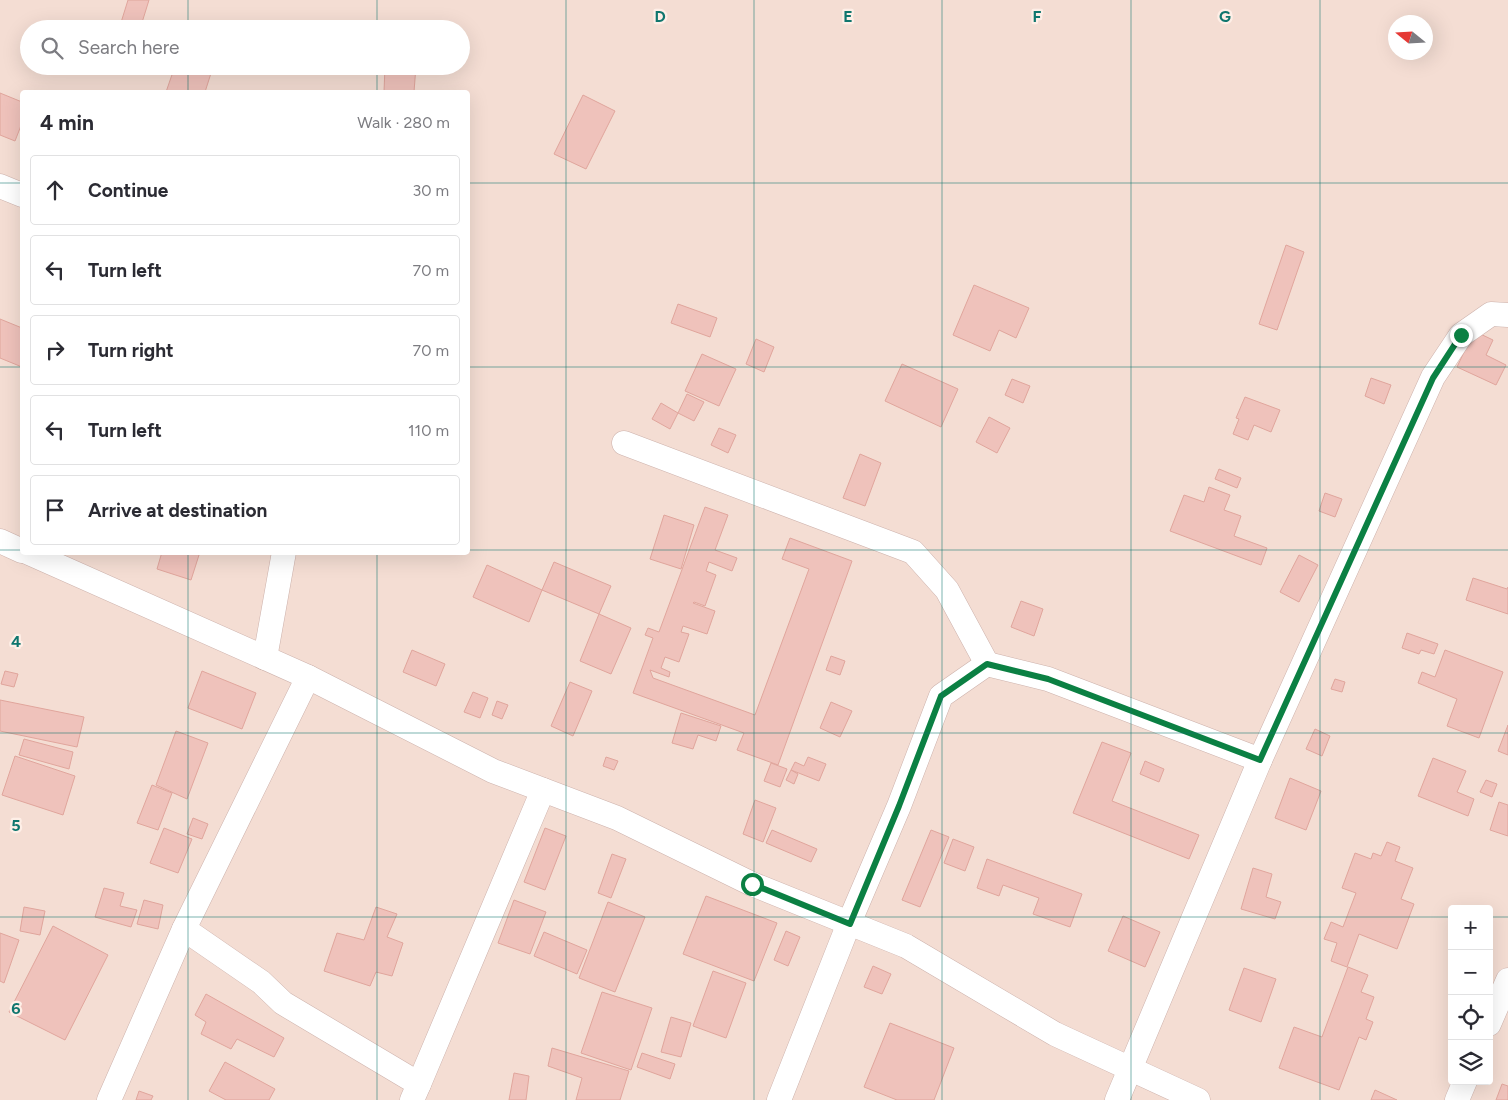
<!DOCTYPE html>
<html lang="en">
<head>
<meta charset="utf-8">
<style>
	body { margin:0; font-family:Figtree,sans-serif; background:#f2f2f3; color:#2b2b33 }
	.controls { position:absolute; right:15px; bottom:15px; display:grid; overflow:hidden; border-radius:5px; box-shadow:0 5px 20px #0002 }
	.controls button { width:45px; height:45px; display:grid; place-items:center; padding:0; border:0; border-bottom:1px solid #e1e1e2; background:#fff; color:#2b2b33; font:25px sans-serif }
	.compass { position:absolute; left:1388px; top:15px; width:45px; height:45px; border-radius:50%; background:#fff; box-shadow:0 5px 20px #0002; rotate:288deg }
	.stop { position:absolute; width:15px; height:15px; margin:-11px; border:4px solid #0b8043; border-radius:50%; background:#fff }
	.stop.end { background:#0b8043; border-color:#fff; box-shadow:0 1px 5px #0008 }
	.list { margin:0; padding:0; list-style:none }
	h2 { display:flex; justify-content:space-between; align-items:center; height:65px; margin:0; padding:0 20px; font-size:21px }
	h2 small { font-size:16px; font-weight:400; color:#7c7c81 }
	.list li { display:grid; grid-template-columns:32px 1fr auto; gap:15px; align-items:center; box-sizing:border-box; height:70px; margin:0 10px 10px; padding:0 10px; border:1px solid #e1e1e2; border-radius:5px }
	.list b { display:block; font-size:19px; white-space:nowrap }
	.list em { font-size:16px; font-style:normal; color:#7c7c81 }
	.icon { flex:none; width:28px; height:28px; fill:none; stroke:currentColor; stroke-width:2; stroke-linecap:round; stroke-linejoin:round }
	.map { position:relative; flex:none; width:1508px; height:1100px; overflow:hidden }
	.search { position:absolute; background:#fff; box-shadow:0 5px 20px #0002; left:20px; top:20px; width:450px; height:55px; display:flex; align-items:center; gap:12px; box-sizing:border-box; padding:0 18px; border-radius:28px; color:#7c7c81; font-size:19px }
	.panel { position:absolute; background:#fff; box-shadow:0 5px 20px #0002; left:20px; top:90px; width:450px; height:465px; border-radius:5px }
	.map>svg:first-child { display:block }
	.residential { fill:#f4ddd3; fill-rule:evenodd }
	.building { fill:#efc2bb; stroke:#e0a59c }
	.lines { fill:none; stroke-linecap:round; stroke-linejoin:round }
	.minor-casing { stroke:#cdb2ac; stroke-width:25 }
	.minor { stroke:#fff; stroke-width:24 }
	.route { stroke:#0b8043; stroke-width:6 }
	.grid { fill:none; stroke:#0f766e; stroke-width:1; stroke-opacity:0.55 }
	.grid-label { font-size:16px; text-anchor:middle; font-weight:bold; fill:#0f766e; stroke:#feefe7; stroke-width:4.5; stroke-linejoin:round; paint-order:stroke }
</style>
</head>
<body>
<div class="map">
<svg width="1508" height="1100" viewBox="0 0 1508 1100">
	<rect width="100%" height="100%" fill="#fbebe1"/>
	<path class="residential" d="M 0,0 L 1508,0 L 1508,1100 L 0,1100 ZM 1396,22 L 1426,22 L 1426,52 L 1396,52 ZM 29,29 L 461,29 L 461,66 L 29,66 ZM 22,92 L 468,92 L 468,552 L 22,552 ZM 1452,909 L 1489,909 L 1489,1081 L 1452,1081 Z"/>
	<g class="building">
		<path d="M 128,0 L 149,0 L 140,29 L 119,29 Z"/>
		<path d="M 175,66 L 200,66 L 212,70 L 205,92 L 166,92 Z"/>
		<path d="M 385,66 L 416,66 L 414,92 L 384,92 Z"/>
		<path d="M 0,93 L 22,102 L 22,123 L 15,141 L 0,135 Z"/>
		<path d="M 583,95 L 615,111 L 586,169 L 554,154 Z"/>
		<path d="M 1286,245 L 1304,252 L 1277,330 L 1259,324 Z"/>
		<path d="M 974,285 L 1029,308 L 1016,338 L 999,330 L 990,351 L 953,335 Z"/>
		<path d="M 678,304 L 717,318 L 710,337 L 671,323 Z"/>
		<path d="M 0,319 L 22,328 L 22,367 L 0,358 Z"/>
		<path d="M 1474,331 L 1493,340 L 1486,355 L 1506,365 L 1496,385 L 1457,367 Z"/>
		<path d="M 756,339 L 774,347 L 764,372 L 746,364 Z"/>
		<path d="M 702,354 L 736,369 L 719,406 L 685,391 Z"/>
		<path d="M 902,364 L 958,389 L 941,427 L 885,401 Z"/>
		<path d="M 1371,378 L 1391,385 L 1384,404 L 1365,396 Z"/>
		<path d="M 1012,379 L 1030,386 L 1023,403 L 1005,395 Z"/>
		<path d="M 687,394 L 704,402 L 694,421 L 678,413 Z"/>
		<path d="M 1245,397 L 1280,410 L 1271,432 L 1254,425 L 1248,440 L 1233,434 L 1239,419 L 1236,418 Z"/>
		<path d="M 661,403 L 678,413 L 670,429 L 652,419 Z"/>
		<path d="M 989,417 L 1010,428 L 997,453 L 976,442 Z"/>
		<path d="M 719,428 L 736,435 L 728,453 L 711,445 Z"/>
		<path d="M 860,454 L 881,463 L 865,506 L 843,498 Z"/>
		<path d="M 1219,469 L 1241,478 L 1237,488 L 1215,479 Z"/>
		<path d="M 1209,487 L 1230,495 L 1224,510 L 1241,516 L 1234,536 L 1267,548 L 1261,565 L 1170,531 L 1184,495 L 1204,502 Z"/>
		<path d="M 1325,493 L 1342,499 L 1335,517 L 1319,511 Z"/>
		<path d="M 705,507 L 728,515 L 715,550 L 737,558 L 732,571 L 709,562 L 706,571 L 716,575 L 705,606 L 694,602 L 693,603 L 715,611 L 707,634 L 683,626 L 681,632 L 689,634 L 679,662 L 665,657 L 661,668 L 670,672 L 669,677 L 650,670 L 653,678 L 755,715 L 809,569 L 782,559 L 790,538 L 852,561 L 778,765 L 737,750 L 744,733 L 633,693 L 653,638 L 645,635 L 648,628 L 659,632 Z"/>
		<path d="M 664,515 L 694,525 L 681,569 L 650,559 Z"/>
		<path d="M 162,552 L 193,552 L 199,555 L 191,580 L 157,569 Z"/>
		<path d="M 1299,555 L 1318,565 L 1299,602 L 1280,592 Z"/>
		<path d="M 554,562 L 611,586 L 599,614 L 542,590 Z"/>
		<path d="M 487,565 L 542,590 L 529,622 L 473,597 Z"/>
		<path d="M 1473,578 L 1507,589 L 1508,587 L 1508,614 L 1466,600 Z"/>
		<path d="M 1021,601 L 1043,609 L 1034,636 L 1011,627 Z"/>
		<path d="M 599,614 L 631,628 L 611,674 L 580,661 Z"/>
		<path d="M 1407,633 L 1438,644 L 1434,654 L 1421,650 L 1419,654 L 1402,648 Z"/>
		<path d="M 412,650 L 445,664 L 436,686 L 403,672 Z"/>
		<path d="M 1445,650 L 1503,672 L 1479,738 L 1447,726 L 1457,699 L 1418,683 L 1422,672 L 1435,677 Z"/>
		<path d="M 831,656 L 845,661 L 840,675 L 826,670 Z"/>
		<path d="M 5,671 L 18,674 L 14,687 L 1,684 Z"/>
		<path d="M 202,671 L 256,693 L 242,729 L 188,708 Z"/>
		<path d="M 1335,679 L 1345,682 L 1342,692 L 1331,689 Z"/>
		<path d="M 570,682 L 592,691 L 573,736 L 551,726 Z"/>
		<path d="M 473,692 L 488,698 L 480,718 L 464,712 Z"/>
		<path d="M 0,700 L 84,717 L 77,747 L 0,731 Z"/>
		<path d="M 497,701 L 508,705 L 502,719 L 492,715 Z"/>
		<path d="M 831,702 L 852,711 L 840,737 L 820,728 Z"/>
		<path d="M 681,713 L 721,726 L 716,741 L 698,735 L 693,749 L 672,743 Z"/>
		<path d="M 1508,725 L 1508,755 L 1498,751 Z"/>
		<path d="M 1315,729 L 1330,736 L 1322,756 L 1306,749 Z"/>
		<path d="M 176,731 L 208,743 L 187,799 L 156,785 Z"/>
		<path d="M 24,739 L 73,752 L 69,769 L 19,755 Z"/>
		<path d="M 1102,742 L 1131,753 L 1112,801 L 1199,835 L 1189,859 L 1073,813 Z"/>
		<path d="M 15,756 L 75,776 L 63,815 L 2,795 Z"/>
		<path d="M 606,757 L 618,761 L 614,770 L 603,766 Z"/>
		<path d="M 808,757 L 826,764 L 819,781 L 791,770 L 795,762 L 804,766 Z"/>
		<path d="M 1433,758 L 1466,771 L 1457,792 L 1474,799 L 1468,816 L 1418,796 Z"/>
		<path d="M 1145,761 L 1164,769 L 1159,782 L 1140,774 Z"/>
		<path d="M 771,763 L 787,769 L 780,787 L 764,781 Z"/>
		<path d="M 791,770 L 798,774 L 794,784 L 786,780 Z"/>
		<path d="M 1290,778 L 1321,791 L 1306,830 L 1275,818 Z"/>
		<path d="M 1486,780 L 1497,784 L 1492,797 L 1480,792 Z"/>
		<path d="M 152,785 L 172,793 L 158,830 L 137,823 Z"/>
		<path d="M 755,800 L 776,808 L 763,842 L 743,834 Z"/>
		<path d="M 1499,802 L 1508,805 L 1508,836 L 1490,830 Z"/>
		<path d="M 193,818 L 208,824 L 202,839 L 187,834 Z"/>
		<path d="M 164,828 L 192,839 L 178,873 L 150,863 Z"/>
		<path d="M 545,828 L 566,836 L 545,890 L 524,882 Z"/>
		<path d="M 772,830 L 817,849 L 811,862 L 766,843 Z"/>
		<path d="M 931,830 L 949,837 L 920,907 L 902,900 Z"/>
		<path d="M 953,839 L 974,847 L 965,871 L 944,863 Z"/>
		<path d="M 1387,842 L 1400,847 L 1395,861 L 1413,868 L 1401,899 L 1414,904 L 1397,949 L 1359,934 L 1347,967 L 1331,961 L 1337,943 L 1324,939 L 1331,922 L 1343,927 L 1356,893 L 1342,888 L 1355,853 L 1371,859 L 1373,853 L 1381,856 Z"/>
		<path d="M 612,854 L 626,859 L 611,898 L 598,893 Z"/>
		<path d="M 987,859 L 1082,894 L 1070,927 L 1033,914 L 1039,898 L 1003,885 L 999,896 L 977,888 Z"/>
		<path d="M 1253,868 L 1272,874 L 1266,897 L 1281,902 L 1275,919 L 1241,909 Z"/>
		<path d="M 104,888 L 124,893 L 120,906 L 137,910 L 131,927 L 95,917 Z"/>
		<path d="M 706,896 L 777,923 L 754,981 L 683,954 Z"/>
		<path d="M 144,900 L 163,905 L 158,929 L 137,924 Z"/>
		<path d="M 514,900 L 546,912 L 530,954 L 498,943 Z"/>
		<path d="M 608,902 L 645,917 L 615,992 L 579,978 Z"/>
		<path d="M 24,907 L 45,911 L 40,935 L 20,931 Z"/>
		<path d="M 376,907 L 397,914 L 387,937 L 403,943 L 392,976 L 376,972 L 370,986 L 324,971 L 337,933 L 364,940 Z"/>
		<path d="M 1123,916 L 1160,932 L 1145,967 L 1108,951 Z"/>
		<path d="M 53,926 L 108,955 L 65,1040 L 9,1012 Z"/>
		<path d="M 786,931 L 800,937 L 788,966 L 774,960 Z"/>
		<path d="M 544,932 L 587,950 L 577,974 L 534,956 Z"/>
		<path d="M 0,933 L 19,940 L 4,983 L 0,981 Z"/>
		<path d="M 873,966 L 891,974 L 882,994 L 864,987 Z"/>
		<path d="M 1348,967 L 1368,975 L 1361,992 L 1374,997 L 1366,1019 L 1373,1022 L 1366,1040 L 1359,1037 L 1339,1090 L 1279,1068 L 1294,1027 L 1322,1037 Z"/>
		<path d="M 1244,968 L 1276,979 L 1261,1022 L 1229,1010 Z"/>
		<path d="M 713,971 L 746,983 L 726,1038 L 693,1026 Z"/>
		<path d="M 602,992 L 652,1008 L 631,1070 L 581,1053 Z"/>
		<path d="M 206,994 L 284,1038 L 274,1057 L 237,1039 L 231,1049 L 201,1034 L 206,1022 L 195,1015 Z"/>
		<path d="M 671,1017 L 691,1023 L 681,1057 L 661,1052 Z"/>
		<path d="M 890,1023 L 954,1048 L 934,1100 L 897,1100 L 864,1087 Z"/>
		<path d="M 552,1048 L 629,1071 L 620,1100 L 576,1100 L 582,1078 L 548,1066 Z"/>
		<path d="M 642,1053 L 675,1064 L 670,1079 L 637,1067 Z"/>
		<path d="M 225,1062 L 275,1089 L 269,1100 L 226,1100 L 209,1091 Z"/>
		<path d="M 514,1073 L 529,1076 L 526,1100 L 509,1100 Z"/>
		<path d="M 1502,1084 L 1508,1086 L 1508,1100 L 1496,1100 Z"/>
		<path d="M 1375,1090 L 1397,1100 L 1371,1100 Z"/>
		<path d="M 139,1091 L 153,1096 L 151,1100 L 136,1100 Z"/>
	</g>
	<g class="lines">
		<g class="minor-casing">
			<g id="minor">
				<path d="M 0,186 L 22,195"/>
				<path d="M 624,443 L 913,552 L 947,590 L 987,664"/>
				<path d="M 0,541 L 22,551"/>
				<path d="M 27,552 L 308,677 L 493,771 L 617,818 L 752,884 L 906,946 L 1055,1034 L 1198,1100"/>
				<path d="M 265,658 L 284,552"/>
				<path d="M 184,929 L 261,982 L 283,1003 L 419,1084 L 412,1100"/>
				<path d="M 1489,1024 L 1508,980"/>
				<path d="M 419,1084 L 543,790"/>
				<path d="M 109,1100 L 184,929 L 308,677"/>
				<path d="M 779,1100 L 849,923 L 899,806 L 941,696 L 987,664 L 1048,679 L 1260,760"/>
				<path d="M 1117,1100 L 1260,760 L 1433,377 L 1461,335 L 1491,314 L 1508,315"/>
				<path d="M 1457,1100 L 1465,1081"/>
			</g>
		</g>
		<use href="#minor" class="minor"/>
	</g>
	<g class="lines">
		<path class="route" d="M 752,884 L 850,924 L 899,806 L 941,696 L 987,664 L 1048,679 L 1260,760 L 1433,378 L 1461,335"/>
	</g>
	<path class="grid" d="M 188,0 L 188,29M 377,0 L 377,29M 566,0 L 566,1100M 754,0 L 754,1100M 942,0 L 942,1100M 1131,0 L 1131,1100M 1320,0 L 1320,1100M 188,66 L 188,92M 377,66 L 377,92M 0,183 L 22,183M 468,183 L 1508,183M 0,367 L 22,367M 468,367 L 1508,367M 0,550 L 22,550M 468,550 L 1508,550M 188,552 L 188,1100M 377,552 L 377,1100M 0,733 L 1508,733M 0,917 L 1452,917M 1489,917 L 1508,917"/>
	<g class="grid-label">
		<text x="660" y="22">D</text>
		<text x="848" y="22">E</text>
		<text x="1037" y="22">F</text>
		<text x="1225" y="22">G</text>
		<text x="16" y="647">4</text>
		<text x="16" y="831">5</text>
		<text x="16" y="1014">6</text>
	</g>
</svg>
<div class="controls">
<button>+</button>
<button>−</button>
<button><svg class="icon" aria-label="locate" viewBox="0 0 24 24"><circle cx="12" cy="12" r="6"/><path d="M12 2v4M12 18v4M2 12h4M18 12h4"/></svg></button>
<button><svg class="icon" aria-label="layers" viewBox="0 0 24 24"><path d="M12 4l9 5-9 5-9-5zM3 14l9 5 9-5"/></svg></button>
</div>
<svg class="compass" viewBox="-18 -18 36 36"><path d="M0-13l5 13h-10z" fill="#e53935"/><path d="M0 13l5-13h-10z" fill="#7c7c81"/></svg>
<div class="stop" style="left:752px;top:884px"></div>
<div class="stop end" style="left:1461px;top:335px"></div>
<div class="search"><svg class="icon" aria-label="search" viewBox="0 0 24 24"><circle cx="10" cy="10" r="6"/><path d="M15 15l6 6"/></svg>Search here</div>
<section class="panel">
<h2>4 min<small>Walk · 280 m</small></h2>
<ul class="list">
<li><svg class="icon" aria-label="ahead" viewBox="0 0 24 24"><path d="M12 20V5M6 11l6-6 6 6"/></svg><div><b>Continue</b></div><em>30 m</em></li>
<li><svg class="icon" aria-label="left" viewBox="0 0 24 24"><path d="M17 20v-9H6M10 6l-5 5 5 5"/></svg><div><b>Turn left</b></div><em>70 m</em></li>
<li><svg class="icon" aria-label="right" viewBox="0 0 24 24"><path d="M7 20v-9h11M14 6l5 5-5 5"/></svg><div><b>Turn right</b></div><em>70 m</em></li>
<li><svg class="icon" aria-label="left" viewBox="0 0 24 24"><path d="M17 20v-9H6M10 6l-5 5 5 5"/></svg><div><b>Turn left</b></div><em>110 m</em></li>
<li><svg class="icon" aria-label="arrive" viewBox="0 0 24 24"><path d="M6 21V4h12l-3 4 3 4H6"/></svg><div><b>Arrive at destination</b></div></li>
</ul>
</section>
</div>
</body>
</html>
